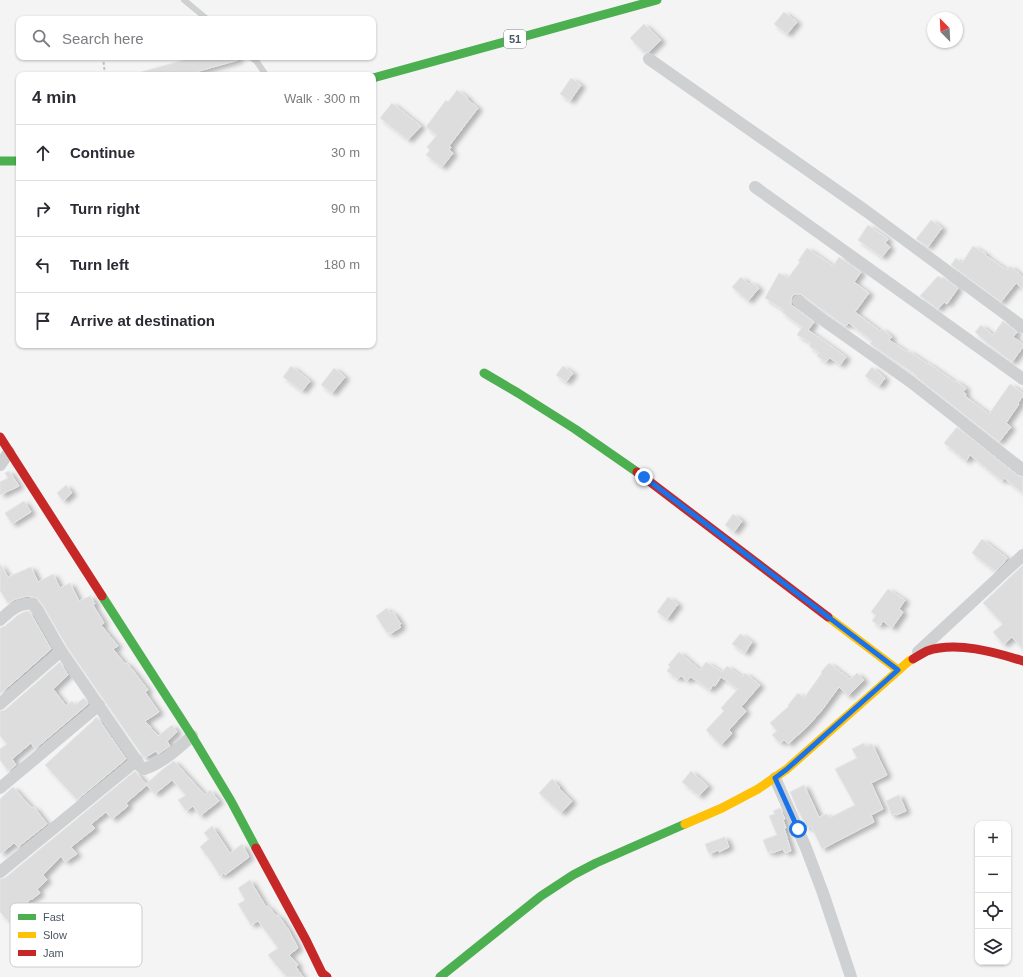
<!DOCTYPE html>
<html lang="en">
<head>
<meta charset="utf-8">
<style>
	body { margin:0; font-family:Arial,sans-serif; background:#f2f2f3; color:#2b2b33 }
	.controls { position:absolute; right:12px; bottom:12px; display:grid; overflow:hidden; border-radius:8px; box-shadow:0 1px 3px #0004 }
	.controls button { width:36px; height:36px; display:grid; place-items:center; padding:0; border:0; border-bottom:1px solid #e1e1e2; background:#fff; color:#2b2b33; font:20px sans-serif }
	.compass { position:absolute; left:927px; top:12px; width:36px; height:36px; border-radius:50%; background:#fff; box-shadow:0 1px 3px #0004; rotate:336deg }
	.stop { position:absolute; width:12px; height:12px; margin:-9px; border:3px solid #1a73e8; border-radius:50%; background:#fff }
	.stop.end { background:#1a73e8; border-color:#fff; box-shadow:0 1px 4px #0008 }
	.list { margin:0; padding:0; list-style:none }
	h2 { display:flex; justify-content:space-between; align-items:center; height:52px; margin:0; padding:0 16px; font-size:17px }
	h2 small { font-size:13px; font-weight:400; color:#7c7c81 }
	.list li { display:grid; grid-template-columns:26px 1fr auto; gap:12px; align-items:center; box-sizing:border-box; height:56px; padding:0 16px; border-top:1px solid #e1e1e2 }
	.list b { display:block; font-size:15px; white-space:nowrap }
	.list em { font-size:13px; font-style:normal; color:#7c7c81 }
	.icon { flex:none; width:22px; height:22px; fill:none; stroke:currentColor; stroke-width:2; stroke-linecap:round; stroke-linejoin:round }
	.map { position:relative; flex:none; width:1023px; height:977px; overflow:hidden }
	.search { position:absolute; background:#fff; box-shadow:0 1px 3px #0004; left:16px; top:16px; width:360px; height:44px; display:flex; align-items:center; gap:10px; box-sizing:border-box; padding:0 14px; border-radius:8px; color:#7c7c81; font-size:15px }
	.panel { position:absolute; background:#fff; box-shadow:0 1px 3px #0004; left:16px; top:72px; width:360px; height:276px; border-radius:8px }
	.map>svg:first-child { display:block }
	.building { fill:#ddddde; stroke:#e5e6e7; filter:url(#shadow) }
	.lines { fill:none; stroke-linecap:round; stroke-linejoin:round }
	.path { stroke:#bcc7c4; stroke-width:2; stroke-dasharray:3 2; stroke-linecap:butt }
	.lane { stroke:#ced0d2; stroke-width:6 }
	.street { stroke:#ced0d2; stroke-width:12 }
	.fast { stroke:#4caf50; stroke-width:9 }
	.slow { stroke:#ffc107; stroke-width:9 }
	.jam { stroke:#c62828; stroke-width:9 }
	.route { stroke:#1a73e8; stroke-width:5 }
	.labels { text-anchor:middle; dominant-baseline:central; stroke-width:3; stroke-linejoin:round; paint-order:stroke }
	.shield { fill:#fff; stroke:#808990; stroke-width:1 }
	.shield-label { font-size:11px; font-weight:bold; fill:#4a5661 }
	.key { fill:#fff; stroke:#c9ccd0; stroke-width:1 }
	.key-label { font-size:11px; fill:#4a5661 }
</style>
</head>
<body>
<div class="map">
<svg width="1023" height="977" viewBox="0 0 1023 977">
	<defs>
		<filter id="shadow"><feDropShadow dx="4.5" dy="2.5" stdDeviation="2" flood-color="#0004"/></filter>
	</defs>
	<rect width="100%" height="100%" fill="#f4f4f4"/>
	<g class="building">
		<path d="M 784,12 L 797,22 L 787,34 L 774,24 Z"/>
		<path d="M 644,24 L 661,40 L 649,52 L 645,53 L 630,38 Z"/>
		<path d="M 195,57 L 238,57 L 238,60 L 185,75 L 142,75 L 141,72 Z"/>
		<path d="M 571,78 L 581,85 L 570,101 L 560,94 Z"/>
		<path d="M 457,90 L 468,98 L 467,99 L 478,108 L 449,146 L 451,147 L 449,150 L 453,153 L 442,167 L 426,155 L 430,150 L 427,147 L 437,135 L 426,127 L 446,100 L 448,102 Z"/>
		<path d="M 392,103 L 421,126 L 408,140 L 380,118 Z"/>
		<path d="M 931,220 L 942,228 L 928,247 L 916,239 Z"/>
		<path d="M 868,225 L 888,239 L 885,243 L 890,247 L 882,257 L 858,240 Z"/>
		<path d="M 973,246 L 986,254 L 985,255 L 1007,270 L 1010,266 L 1023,277 L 1023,289 L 1016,283 L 1001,302 L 951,265 L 956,258 L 962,263 Z"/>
		<path d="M 807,248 L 833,266 L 839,257 L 861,272 L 854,282 L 869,293 L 855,312 L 880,331 L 882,329 L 892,337 L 889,340 L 907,352 L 909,351 L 928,364 L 928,363 L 955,382 L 956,381 L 966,388 L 963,392 L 966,394 L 965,396 L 989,414 L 1010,384 L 1023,393 L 1023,396 L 1018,403 L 1019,404 L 1006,423 L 1011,427 L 999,442 L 915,376 L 916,375 L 870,344 L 872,341 L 849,323 L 847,325 L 846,325 L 845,326 L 802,295 L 799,294 L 795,294 L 792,296 L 791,300 L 791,304 L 794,307 L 814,322 L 808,330 L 831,346 L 846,357 L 840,365 L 830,358 L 826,362 L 817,356 L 819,353 L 809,346 L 811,343 L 797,335 L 802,327 L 782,312 L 784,310 L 765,298 L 779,273 L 788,278 L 800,262 L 798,261 Z"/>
		<path d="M 938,276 L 942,279 L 943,277 L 958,288 L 947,304 L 944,302 L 938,309 L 920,296 Z"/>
		<path d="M 741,277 L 749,284 L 751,282 L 759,288 L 748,301 L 732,287 Z"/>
		<path d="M 1003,321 L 1017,332 L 1013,337 L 1023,344 L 1023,347 L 1012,362 L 987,343 L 975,332 L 981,325 L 993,335 Z"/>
		<path d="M 291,366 L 310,381 L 302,391 L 283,377 Z"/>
		<path d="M 563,366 L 573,373 L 566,382 L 556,375 Z"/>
		<path d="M 872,367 L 885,378 L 879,386 L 865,376 Z"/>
		<path d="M 334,368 L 345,377 L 332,393 L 321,385 Z"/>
		<path d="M 957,427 L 1018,476 L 1023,477 L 1023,493 L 1004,478 L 1002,481 L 970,455 L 966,461 L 944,443 Z"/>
		<path d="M 9,471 L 19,486 L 0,495 L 0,482 L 8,478 L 5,473 Z"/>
		<path d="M 66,485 L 72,493 L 63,501 L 57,493 Z"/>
		<path d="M 24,501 L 31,512 L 12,524 L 5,513 Z"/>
		<path d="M 733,514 L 742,521 L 734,532 L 725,525 Z"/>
		<path d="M 982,539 L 1007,558 L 1003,564 L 995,571 L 972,553 Z"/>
		<path d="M 0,564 L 8,577 L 31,567 L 38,582 L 53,574 L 60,588 L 70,583 L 79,601 L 90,596 L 95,604 L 93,605 L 104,623 L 101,625 L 118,646 L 113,649 L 125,664 L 127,663 L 132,670 L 132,669 L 148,690 L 145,692 L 159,712 L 145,721 L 158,736 L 172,725 L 177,732 L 167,741 L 170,746 L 158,754 L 156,751 L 144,758 L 67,647 L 42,604 L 37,598 L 27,596 L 16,599 L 8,603 L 0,591 Z"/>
		<path d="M 1023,565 L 1023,649 L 1012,637 L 1004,644 L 1003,644 L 993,632 L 1003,624 L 983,603 Z"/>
		<path d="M 888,589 L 905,600 L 899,609 L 903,612 L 892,628 L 883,621 L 880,626 L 872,621 L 876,615 L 871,612 Z"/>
		<path d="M 668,597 L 678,604 L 667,619 L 657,612 Z"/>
		<path d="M 387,608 L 390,613 L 393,612 L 401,624 L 399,625 L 401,627 L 390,634 L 389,632 L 387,633 L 376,616 Z"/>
		<path d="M 29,611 L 31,614 L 51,649 L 0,694 L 0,628 L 5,626 L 18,615 L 24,612 Z"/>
		<path d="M 740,634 L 752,642 L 745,653 L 732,644 Z"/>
		<path d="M 679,652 L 700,670 L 706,662 L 722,672 L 727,666 L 742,677 L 745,673 L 760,685 L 741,707 L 746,711 L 729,730 L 732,733 L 721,745 L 706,730 L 724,711 L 721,708 L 738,689 L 721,677 L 715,686 L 713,685 L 710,690 L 691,677 L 687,681 L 681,676 L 677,679 L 667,671 L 670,667 L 668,665 Z"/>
		<path d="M 60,662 L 68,675 L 53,689 L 66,706 L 72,701 L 75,705 L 84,698 L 88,704 L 35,749 L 31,743 L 12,759 L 16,765 L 8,771 L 0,760 L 0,749 L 7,744 L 0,736 L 0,711 L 5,710 Z"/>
		<path d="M 829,663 L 850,679 L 857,673 L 864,680 L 848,696 L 839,687 L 822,710 L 808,726 L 788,744 L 784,740 L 780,743 L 772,735 L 777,731 L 770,723 L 789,706 L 788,705 L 798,693 L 804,698 L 822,673 L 821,672 Z"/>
		<path d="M 97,717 L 126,759 L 77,800 L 45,765 L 94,720 L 94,719 Z"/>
		<path d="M 864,743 L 866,747 L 872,744 L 887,775 L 871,783 L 883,809 L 871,815 L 874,822 L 822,849 L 811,826 L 807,828 L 799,812 L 799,813 L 790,792 L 804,785 L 819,817 L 827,814 L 829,818 L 855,805 L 835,769 L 857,758 L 852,749 Z"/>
		<path d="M 174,761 L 205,795 L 210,790 L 219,801 L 200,816 L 193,806 L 186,811 L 178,800 L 186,795 L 172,780 L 155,794 L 146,784 L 163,769 Z"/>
		<path d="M 135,771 L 147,785 L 126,803 L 128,806 L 112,819 L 106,812 L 91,824 L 95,828 L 71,847 L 77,854 L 65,862 L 61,856 L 43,875 L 47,880 L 37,889 L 40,893 L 32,899 L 31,899 L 7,920 L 0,912 L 0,879 L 5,878 Z"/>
		<path d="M 691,771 L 708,786 L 699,796 L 682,782 Z"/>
		<path d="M 552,779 L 560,787 L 559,788 L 572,801 L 561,813 L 539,793 Z"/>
		<path d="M 13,787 L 32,808 L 34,807 L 47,824 L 18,847 L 14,843 L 0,854 L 0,799 Z"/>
		<path d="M 899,795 L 906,811 L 896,815 L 895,814 L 892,816 L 886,801 Z"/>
		<path d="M 780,808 L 785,819 L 783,820 L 786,828 L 784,828 L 791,851 L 785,853 L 783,849 L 772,853 L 772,851 L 768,853 L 763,840 L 777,835 L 769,816 L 775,814 L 773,811 Z"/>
		<path d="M 212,826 L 230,853 L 242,844 L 249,857 L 225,875 L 224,873 L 220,876 L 210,860 L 200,847 L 209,839 L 204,833 Z"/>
		<path d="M 725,837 L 729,847 L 719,852 L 718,850 L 709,854 L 705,844 Z"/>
		<path d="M 250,880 L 266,907 L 268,906 L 276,916 L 278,915 L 288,929 L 298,948 L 289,955 L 298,965 L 296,967 L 303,977 L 287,977 L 276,965 L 268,955 L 278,948 L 258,921 L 251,925 L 238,904 L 245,900 L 238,888 Z"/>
	</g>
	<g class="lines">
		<path class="path" d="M 103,57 L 105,75"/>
		<g class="lane">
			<path d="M 184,0 L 207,19"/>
			<path d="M 251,57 L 257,62 L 266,75"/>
		</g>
		<g class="street">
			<path d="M 649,59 L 866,211 L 1023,327"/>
			<path d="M 755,187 L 1023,379"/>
			<path d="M 798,301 L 826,322 L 911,382 L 1023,470"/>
			<path d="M 0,465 L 9,452"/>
			<path d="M 0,620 C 9,612 18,602 32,604 L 37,609 L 61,651 L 140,766 L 144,769 C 163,763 177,749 192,736"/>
			<path d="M 918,652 L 1023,555"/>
			<path d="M 0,704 L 61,651"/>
			<path d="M 775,778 L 806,848 L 823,893 L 851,977"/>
			<path d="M 0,788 L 99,705"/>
			<path d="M 0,872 L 137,760"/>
		</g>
		<g class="fast">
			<path d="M 373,78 L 657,0"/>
			<path d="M 0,161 L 19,161"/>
			<path d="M 484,373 L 518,393 L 575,429 L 637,472"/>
			<path d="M 102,596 L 192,736 L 231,801 L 256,848"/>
			<path d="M 440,977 L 541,896 L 573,875 L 596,863 L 685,824"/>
		</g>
		<g class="slow">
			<path d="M 828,617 L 898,670"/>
			<path d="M 685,824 L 722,808 L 758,789 L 787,769 L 909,661 L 913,659"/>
		</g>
		<g class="jam">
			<path d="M 0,437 L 102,596"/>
			<path d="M 637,472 L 828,617"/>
			<path d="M 913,659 C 918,656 923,653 927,651 C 956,641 995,652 1023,661"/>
			<path d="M 256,848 L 306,940 L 322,973 L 327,977"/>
		</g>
	</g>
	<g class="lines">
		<path class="route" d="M 644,477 L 898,670 L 787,769 L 775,778 L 798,829"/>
	</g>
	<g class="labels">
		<rect class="shield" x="504" y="30" width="22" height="18" rx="3"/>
		<g class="shield-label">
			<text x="515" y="39">51</text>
		</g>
	</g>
	<rect x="10" y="903" width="132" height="64" rx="6" class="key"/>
	<rect x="18" y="914" width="18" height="6" fill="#4caf50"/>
	<rect x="18" y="932" width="18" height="6" fill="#ffc107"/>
	<rect x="18" y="950" width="18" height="6" fill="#c62828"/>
	<g class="key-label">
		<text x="43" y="921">Fast</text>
		<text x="43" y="939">Slow</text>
		<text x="43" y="957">Jam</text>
	</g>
</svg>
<div class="controls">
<button>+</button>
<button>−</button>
<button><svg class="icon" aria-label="locate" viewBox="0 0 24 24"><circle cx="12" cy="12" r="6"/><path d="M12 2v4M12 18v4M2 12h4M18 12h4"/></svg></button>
<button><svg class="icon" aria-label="layers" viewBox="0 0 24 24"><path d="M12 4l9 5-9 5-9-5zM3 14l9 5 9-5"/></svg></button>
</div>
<svg class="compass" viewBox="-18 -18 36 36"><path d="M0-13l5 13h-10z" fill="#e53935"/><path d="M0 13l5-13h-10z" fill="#7c7c81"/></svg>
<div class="stop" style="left:798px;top:829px"></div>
<div class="stop end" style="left:644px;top:477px"></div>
<div class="search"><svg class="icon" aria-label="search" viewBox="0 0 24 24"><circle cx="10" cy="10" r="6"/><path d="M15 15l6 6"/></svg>Search here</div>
<section class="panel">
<h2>4 min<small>Walk · 300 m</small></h2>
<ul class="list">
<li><svg class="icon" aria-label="ahead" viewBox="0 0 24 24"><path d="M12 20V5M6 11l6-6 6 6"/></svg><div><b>Continue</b></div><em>30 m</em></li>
<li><svg class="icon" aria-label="right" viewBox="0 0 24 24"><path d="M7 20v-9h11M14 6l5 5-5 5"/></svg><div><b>Turn right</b></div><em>90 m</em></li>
<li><svg class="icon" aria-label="left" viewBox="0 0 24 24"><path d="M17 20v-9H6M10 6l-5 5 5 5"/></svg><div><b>Turn left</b></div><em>180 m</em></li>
<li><svg class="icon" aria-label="arrive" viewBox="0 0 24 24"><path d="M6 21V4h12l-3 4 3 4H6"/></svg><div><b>Arrive at destination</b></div></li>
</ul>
</section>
</div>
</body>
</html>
